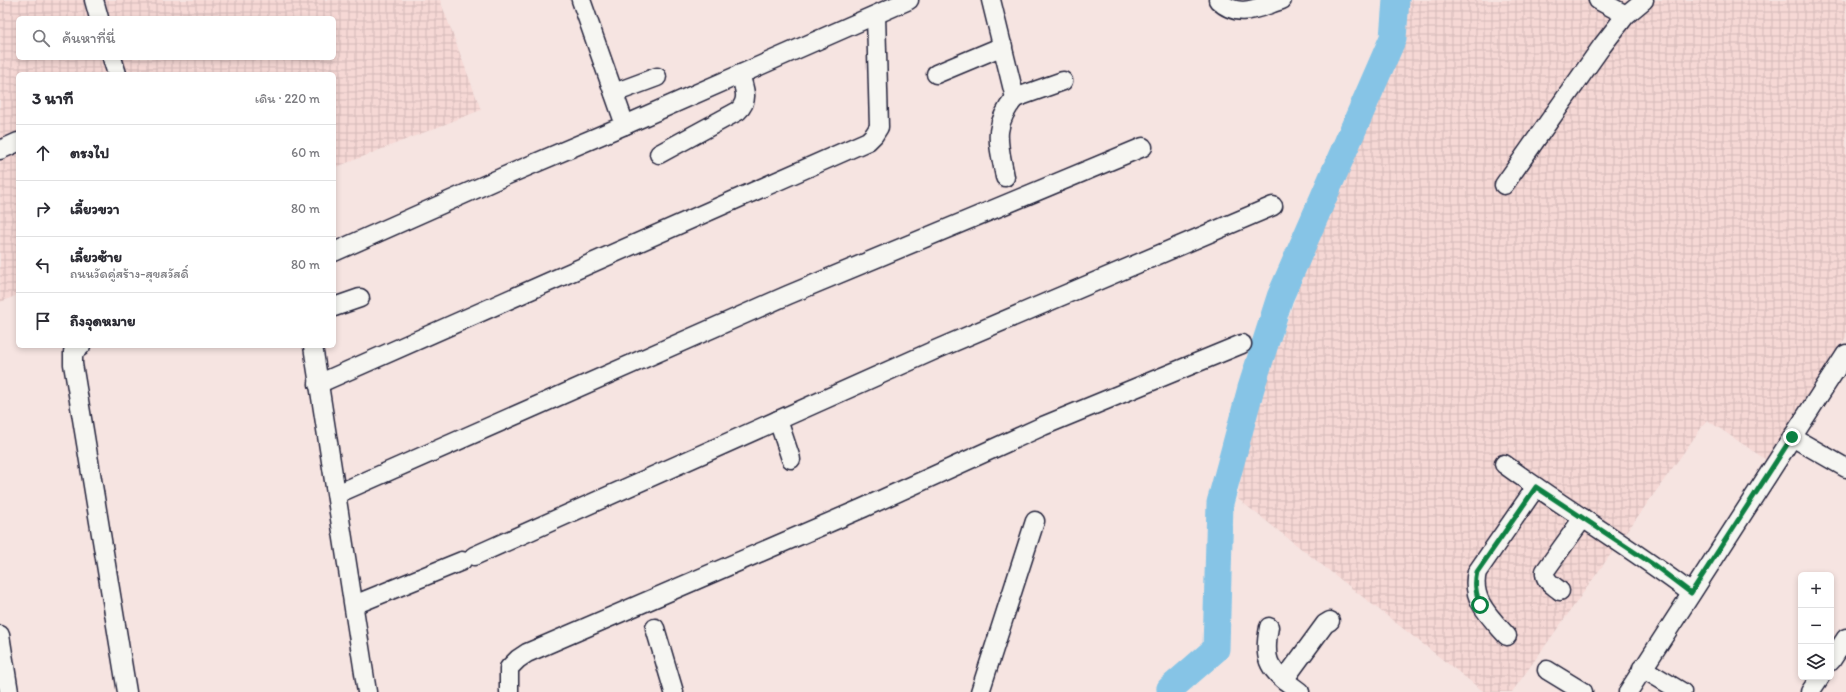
<!DOCTYPE html>
<html lang="th">
<head>
<meta charset="utf-8">
<style>
	body { margin:0; font-family:Itim,"Playpen Sans Thai",sans-serif; background:#f2f2f3; color:#2b2b33 }
	.controls { position:absolute; right:12px; bottom:12px; display:grid; overflow:hidden; border-radius:6px; box-shadow:0 2px 6px #0003 }
	.controls button { width:36px; height:36px; display:grid; place-items:center; padding:0; border:0; border-bottom:1px solid #e1e1e2; background:#fff; color:#2b2b33; font:20px sans-serif }
	.stop { position:absolute; width:12px; height:12px; margin:-9px; border:3px solid #0b8043; border-radius:50%; background:#fff }
	.stop.end { background:#0b8043; border-color:#fff; box-shadow:0 1px 4px #0008 }
	.list { margin:0; padding:0; list-style:none }
	h2 { display:flex; justify-content:space-between; align-items:center; height:52px; margin:0; padding:0 16px; font-size:17px }
	h2 small { font-size:13px; font-weight:400; color:#7c7c81 }
	.list li { display:grid; grid-template-columns:26px 1fr auto; gap:12px; align-items:center; box-sizing:border-box; height:56px; padding:0 16px; border-top:1px solid #e1e1e2 }
	.list b { display:block; font-size:15px; white-space:nowrap }
	.list p { margin:0; font-size:13px; white-space:nowrap; color:#7c7c81 }
	.list em { font-size:13px; font-style:normal; color:#7c7c81 }
	.icon { flex:none; width:22px; height:22px; fill:none; stroke:currentColor; stroke-width:2; stroke-linecap:round; stroke-linejoin:round }
	.map { position:relative; flex:none; width:1846px; height:692px; overflow:hidden }
	.search { position:absolute; background:#fff; box-shadow:0 2px 6px #0003; left:16px; top:16px; width:320px; height:44px; display:flex; align-items:center; gap:10px; box-sizing:border-box; padding:0 14px; border-radius:6px; color:#7c7c81; font-size:15px }
	.panel { position:absolute; background:#fff; box-shadow:0 2px 6px #0003; left:16px; top:72px; width:320px; height:276px; border-radius:6px }
	.map>svg:first-child { display:block }
	.industrial { fill:url(#industrial-grid); fill-rule:evenodd }
	.lines { fill:none; stroke-linecap:round; stroke-linejoin:round }
	.river { stroke:#86c4e6; stroke-width:27 }
	.minor-casing { stroke:#22223b; stroke-width:21 }
	.minor { stroke:#f6f6f2; stroke-width:18 }
	.route { stroke:#0b8043; stroke-width:5 }
</style>
</head>
<body>
<div class="map">
<svg width="1846" height="692" viewBox="0 0 1846 692">
	<defs>
		<pattern id="industrial-grid" width="8" height="8" patternUnits="userSpaceOnUse"><rect width="8" height="8" fill="#f6d8d5"/><path d="M0 4h8M4 0v8" fill="none" stroke="#d3b9b8"/></pattern>
	</defs>
	<rect width="100%" height="100%" fill="#f6e4e1"/>
	<filter id="ink" filterUnits="userSpaceOnUse"><feTurbulence type="fractalNoise" baseFrequency=".025" numOctaves="2"/><feDisplacementMap in="SourceGraphic" scale="8" xChannelSelector="R" yChannelSelector="G"/><feConvolveMatrix kernelMatrix="1 2 1 2 8 2 1 2 1" color-interpolation-filters="sRGB"/></filter>
	<g filter="url(#ink)">
		<g class="industrial">
			<path d="M 0,0 L 440,0 L 481,110 L 334,168 L 334,74 L 18,74 L 18,295 L 0,302 ZM 18,18 L 334,18 L 334,58 L 18,58 Z"/>
			<path d="M 1396,0 L 1846,0 L 1846,337 L 1768,461 L 1707,420 L 1512,692 L 1484,692 L 1238,499 L 1244,444 L 1298,290 L 1376,92 Z"/>
		</g>
		<g class="lines">
			<path class="river" d="M 1171,692 L 1170,689 L 1216,649 L 1220,503 L 1251,388 L 1280,297 L 1393,38 L 1396,0"/>
			<g class="minor-casing">
				<g id="minor">
					<path d="M 94,0 L 99,18"/>
					<path d="M 581,0 L 625,125"/>
					<path d="M 991,0 L 1015,98 C 991,127 999,144 1005,177"/>
					<path d="M 1218,0 C 1238,20 1259,7 1282,0"/>
					<path d="M 1598,0 L 1626,15"/>
					<path d="M 112,58 L 117,74"/>
					<path d="M 936,74 L 1003,46"/>
					<path d="M 614,93 L 657,77"/>
					<path d="M 1015,98 L 1063,81"/>
					<path d="M 0,150 L 18,142"/>
					<path d="M 659,154 L 738,111 C 750,100 744,88 740,74"/>
					<path d="M 1504,185 L 1602,46 L 1626,15 L 1644,0"/>
					<path d="M 334,252 L 505,176 L 625,125 L 909,0"/>
					<path d="M 334,307 L 360,298"/>
					<path d="M 81,346 L 73,352 L 73,364 L 127,692"/>
					<path d="M 313,346 L 367,692"/>
					<path d="M 318,384 L 868,141 L 874,135 L 879,127 L 876,15"/>
					<path d="M 778,420 L 791,459"/>
					<path d="M 1792,437 L 1846,468"/>
					<path d="M 1504,464 C 1565,509 1631,547 1691,593"/>
					<path d="M 337,494 L 788,295 L 1143,147"/>
					<path d="M 474,556 L 935,350 L 1273,206"/>
					<path d="M 1560,591 C 1553,585 1544,581 1545,571 L 1583,518"/>
					<path d="M 354,605 L 462,561"/>
					<path d="M 1269,627 C 1262,666 1271,670 1300,692"/>
					<path d="M 655,628 L 674,692"/>
					<path d="M 0,635 L 9,692"/>
					<path d="M 1507,636 C 1490,617 1470,599 1477,572 L 1536,487"/>
					<path d="M 1831,661 L 1846,638"/>
					<path d="M 1642,668 L 1682,692"/>
					<path d="M 1547,670 L 1583,692"/>
					<path d="M 1284,680 L 1325,624 L 1330,621"/>
					<path d="M 509,692 L 509,668 L 518,659 L 527,653 L 863,508 L 1043,426 L 1242,344"/>
					<path d="M 980,692 L 1035,521"/>
					<path d="M 1628,692 L 1846,354"/>
					<path d="M 1810,692 L 1820,677"/>
				</g>
			</g>
			<use href="#minor" class="minor"/>
		</g>
	</g>
	<g class="lines" filter="url(#ink)">
		<path class="route" d="M 1480,605 C 1476,593 1474,584 1477,572 L 1536,487 L 1654,565 L 1691,593 L 1792,437"/>
	</g>
</svg>
<div class="controls">
<button>+</button>
<button>−</button>
<button><svg class="icon" aria-label="layers" viewBox="0 0 24 24"><path d="M12 4l9 5-9 5-9-5zM3 14l9 5 9-5"/></svg></button>
</div>
<div class="stop" style="left:1480px;top:605px"></div>
<div class="stop end" style="left:1792px;top:437px"></div>
<div class="search"><svg class="icon" aria-label="search" viewBox="0 0 24 24"><circle cx="10" cy="10" r="6"/><path d="M15 15l6 6"/></svg>ค้นหาที่นี่</div>
<section class="panel">
<h2>3 นาที<small>เดิน · 220 m</small></h2>
<ul class="list">
<li><svg class="icon" aria-label="ahead" viewBox="0 0 24 24"><path d="M12 20V5M6 11l6-6 6 6"/></svg><div><b>ตรงไป</b></div><em>60 m</em></li>
<li><svg class="icon" aria-label="right" viewBox="0 0 24 24"><path d="M7 20v-9h11M14 6l5 5-5 5"/></svg><div><b>เลี้ยวขวา</b></div><em>80 m</em></li>
<li><svg class="icon" aria-label="left" viewBox="0 0 24 24"><path d="M17 20v-9H6M10 6l-5 5 5 5"/></svg><div><b>เลี้ยวซ้าย</b><p>ถนนวัดคู่สร้าง-สุขสวัสดิ์</p></div><em>80 m</em></li>
<li><svg class="icon" aria-label="arrive" viewBox="0 0 24 24"><path d="M6 21V4h12l-3 4 3 4H6"/></svg><div><b>ถึงจุดหมาย</b></div></li>
</ul>
</section>
</div>
</body>
</html>
